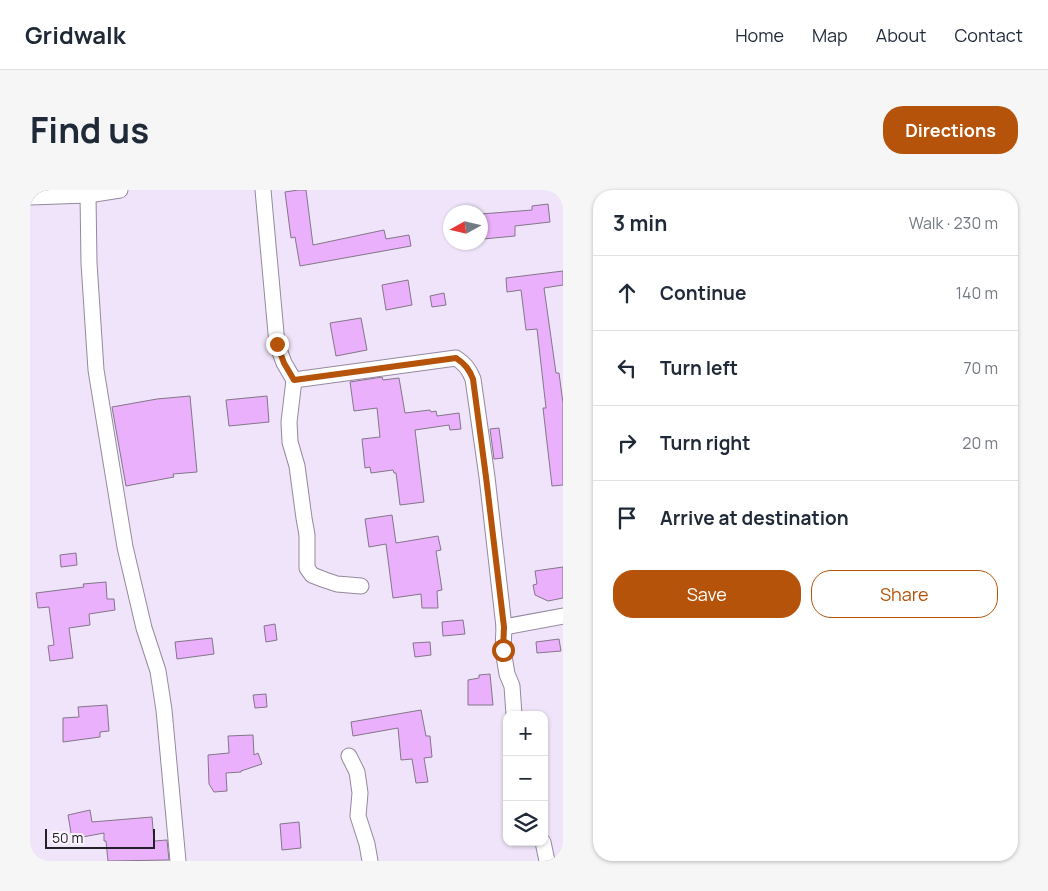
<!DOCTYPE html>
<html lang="en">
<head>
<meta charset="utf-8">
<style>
	body { margin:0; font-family:Manrope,sans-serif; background:#f6f6f7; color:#1f2937 }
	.controls { position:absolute; right:15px; bottom:15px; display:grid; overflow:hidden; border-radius:10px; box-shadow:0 1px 4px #0004 }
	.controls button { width:45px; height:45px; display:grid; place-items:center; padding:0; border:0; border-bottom:1px solid #e0e1e3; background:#fff; color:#1f2937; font:25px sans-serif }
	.compass { position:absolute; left:413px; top:15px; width:45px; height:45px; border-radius:50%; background:#fff; box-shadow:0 1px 4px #0004; rotate:262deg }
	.scale { position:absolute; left:15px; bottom:12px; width:110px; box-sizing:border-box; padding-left:5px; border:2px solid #242028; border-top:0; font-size:14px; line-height:18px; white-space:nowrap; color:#242028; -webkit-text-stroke:4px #f9f4fd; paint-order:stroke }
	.stop { position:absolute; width:15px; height:15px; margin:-11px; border:4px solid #b45309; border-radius:50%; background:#fff }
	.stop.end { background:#b45309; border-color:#fff; box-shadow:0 1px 5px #0008 }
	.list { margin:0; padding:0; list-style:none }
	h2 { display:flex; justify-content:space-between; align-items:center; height:65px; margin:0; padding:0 20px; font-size:21px }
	h2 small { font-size:16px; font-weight:400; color:#747a83 }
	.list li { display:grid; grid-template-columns:32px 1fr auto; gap:15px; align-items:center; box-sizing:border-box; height:75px; padding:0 20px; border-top:1px solid #e0e1e3 }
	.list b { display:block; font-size:19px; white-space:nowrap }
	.list em { font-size:16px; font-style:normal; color:#747a83 }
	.actions { display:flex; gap:10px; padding:15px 20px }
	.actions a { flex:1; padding:11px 0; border:1px solid #b45309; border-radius:20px; text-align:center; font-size:18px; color:#b45309 }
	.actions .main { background:#b45309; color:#fff }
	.icon { flex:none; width:28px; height:28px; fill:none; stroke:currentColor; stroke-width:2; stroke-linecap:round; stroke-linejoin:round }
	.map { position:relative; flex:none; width:533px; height:671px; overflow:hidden; border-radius:20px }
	header { display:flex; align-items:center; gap:30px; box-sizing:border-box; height:70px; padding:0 25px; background:#fff; border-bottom:1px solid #e0e1e3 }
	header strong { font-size:24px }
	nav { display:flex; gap:28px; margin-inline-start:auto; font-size:18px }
	.intro { display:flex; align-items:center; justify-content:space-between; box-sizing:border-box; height:120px; padding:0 30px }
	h1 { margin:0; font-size:35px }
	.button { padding:12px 22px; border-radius:20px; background:#b45309; color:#fff; font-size:18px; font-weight:700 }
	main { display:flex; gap:30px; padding:0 30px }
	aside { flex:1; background:#fff; border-radius:20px; box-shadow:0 1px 4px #0004 }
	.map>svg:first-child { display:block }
	.building { fill:#eab0fb; stroke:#847688 }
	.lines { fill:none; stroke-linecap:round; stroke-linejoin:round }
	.minor-casing { stroke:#94899d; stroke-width:17 }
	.minor { stroke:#fff; stroke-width:15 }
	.route { stroke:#b45309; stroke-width:6 }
</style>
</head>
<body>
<header>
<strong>Gridwalk</strong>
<nav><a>Home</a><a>Map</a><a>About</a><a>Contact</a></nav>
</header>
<div class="intro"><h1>Find us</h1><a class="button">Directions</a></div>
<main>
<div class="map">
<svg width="533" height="671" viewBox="0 0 533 671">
	<rect width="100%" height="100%" fill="#efe4f9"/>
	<g class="building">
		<path d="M 268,0 L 276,0 L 283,55 L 354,40 L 356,49 L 379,45 L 381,56 L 270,76 L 265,47 L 261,48 L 255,2 Z"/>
		<path d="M 518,14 L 520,32 L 485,36 L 485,46 L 453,49 L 451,24 L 502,20 L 502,16 Z"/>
		<path d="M 533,81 L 533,95 L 514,98 L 526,183 L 529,183 L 533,213 L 533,295 L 522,296 L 513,218 L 516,218 L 507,139 L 496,140 L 491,100 L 477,102 L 476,88 Z"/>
		<path d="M 378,90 L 382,115 L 356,120 L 352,95 Z"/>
		<path d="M 414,103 L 416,115 L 402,117 L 400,106 Z"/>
		<path d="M 331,128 L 337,160 L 306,166 L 300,133 Z"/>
		<path d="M 352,187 L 353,190 L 369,188 L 375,223 L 400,220 L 401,222 L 406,221 L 407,226 L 429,223 L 431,239 L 420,240 L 419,235 L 385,240 L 394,312 L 370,315 L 366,283 L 364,283 L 363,280 L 341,283 L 340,277 L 335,278 L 332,249 L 350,247 L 347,218 L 324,221 L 320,192 Z"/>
		<path d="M 160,206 L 167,282 L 143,284 L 144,287 L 96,296 L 82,217 L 127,209 Z"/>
		<path d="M 237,206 L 239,232 L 199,236 L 196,210 Z"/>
		<path d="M 469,238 L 473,268 L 464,269 L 460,239 Z"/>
		<path d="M 362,325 L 366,353 L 408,346 L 411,360 L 406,361 L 412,400 L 407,401 L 408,418 L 392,418 L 391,404 L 363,408 L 356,354 L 339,357 L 335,329 Z"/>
		<path d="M 46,363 L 47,375 L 31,377 L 30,365 Z"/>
		<path d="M 533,377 L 533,408 L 518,411 L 505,405 L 503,395 L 507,394 L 505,381 Z"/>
		<path d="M 76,392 L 77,409 L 84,409 L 85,420 L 59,424 L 60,435 L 39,438 L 43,468 L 20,471 L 18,456 L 24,455 L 19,417 L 8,418 L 6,403 L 54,397 L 53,394 Z"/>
		<path d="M 433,430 L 435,444 L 413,446 L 412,432 Z"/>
		<path d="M 245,434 L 247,450 L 236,452 L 234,436 Z"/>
		<path d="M 182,448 L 184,464 L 147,469 L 145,452 Z"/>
		<path d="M 529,449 L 531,461 L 507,463 L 506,452 Z"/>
		<path d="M 400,452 L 401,465 L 385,467 L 383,453 Z"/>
		<path d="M 460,484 L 463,515 L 438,515 L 438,490 L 449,488 L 449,485 Z"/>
		<path d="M 236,504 L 237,517 L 225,518 L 223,505 Z"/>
		<path d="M 77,515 L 79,541 L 70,542 L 70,547 L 33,552 L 33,528 L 49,527 L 48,517 Z"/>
		<path d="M 391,520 L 396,546 L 400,546 L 402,567 L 394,568 L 398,592 L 386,593 L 382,569 L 371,570 L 368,538 L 323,546 L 321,532 Z"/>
		<path d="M 223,545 L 224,565 L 228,563 L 232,574 L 211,581 L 211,582 L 196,583 L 197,601 L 184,602 L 179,594 L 178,565 L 199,563 L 198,546 Z"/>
		<path d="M 60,620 L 62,632 L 122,627 L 124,651 L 137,650 L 139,670 L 78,671 L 76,651 L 74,651 L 74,643 L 42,649 L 38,625 Z"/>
		<path d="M 269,632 L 271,658 L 252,660 L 250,634 Z"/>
	</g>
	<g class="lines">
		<g class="minor-casing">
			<g id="minor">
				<path d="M 233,0 L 247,154 L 254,173 L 264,190 L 259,232 L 260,252 L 267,276 L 274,328 L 277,345 L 277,378 L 282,385 L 295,390 L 307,394 L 331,396"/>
				<path d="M 58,5 L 59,73 L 66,180 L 95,357 L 114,438 L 128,481 L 134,520 L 148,671"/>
				<path d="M 0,7 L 58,5 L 90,0"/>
				<path d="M 264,190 L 426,168 C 435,174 439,179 443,189 L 457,287 L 474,437 L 473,460 L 477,484 L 482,496 L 484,525"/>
				<path d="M 474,437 L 533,426"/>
				<path d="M 319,566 L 327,582 L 330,603 L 328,626 L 337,654 L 340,671"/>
				<path d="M 513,652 L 517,671"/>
			</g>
		</g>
		<use href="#minor" class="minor"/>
	</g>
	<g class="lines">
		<path class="route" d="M 247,154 L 254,173 L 264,190 L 426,168 C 435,174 439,179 443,189 L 456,287 L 474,437 L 473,460"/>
	</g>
</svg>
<div class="controls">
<button>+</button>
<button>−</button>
<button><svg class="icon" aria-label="layers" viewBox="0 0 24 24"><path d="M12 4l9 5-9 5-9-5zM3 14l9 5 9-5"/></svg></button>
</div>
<svg class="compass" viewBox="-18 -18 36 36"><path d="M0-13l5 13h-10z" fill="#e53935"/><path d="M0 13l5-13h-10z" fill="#747a83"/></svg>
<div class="scale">50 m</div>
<div class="stop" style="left:473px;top:460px"></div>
<div class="stop end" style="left:247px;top:154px"></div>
</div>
<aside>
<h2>3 min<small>Walk · 230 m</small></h2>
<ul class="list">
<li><svg class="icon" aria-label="ahead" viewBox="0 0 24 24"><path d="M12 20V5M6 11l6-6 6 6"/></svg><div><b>Continue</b></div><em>140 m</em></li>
<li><svg class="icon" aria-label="left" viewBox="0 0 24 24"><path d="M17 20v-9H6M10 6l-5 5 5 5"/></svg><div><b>Turn left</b></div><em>70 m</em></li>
<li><svg class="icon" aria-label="right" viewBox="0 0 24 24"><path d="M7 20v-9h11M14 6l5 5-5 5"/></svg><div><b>Turn right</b></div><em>20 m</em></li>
<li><svg class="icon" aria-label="arrive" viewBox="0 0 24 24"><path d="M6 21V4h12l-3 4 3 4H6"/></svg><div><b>Arrive at destination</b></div></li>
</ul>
<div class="actions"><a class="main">Save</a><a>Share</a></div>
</aside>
</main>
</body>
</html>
